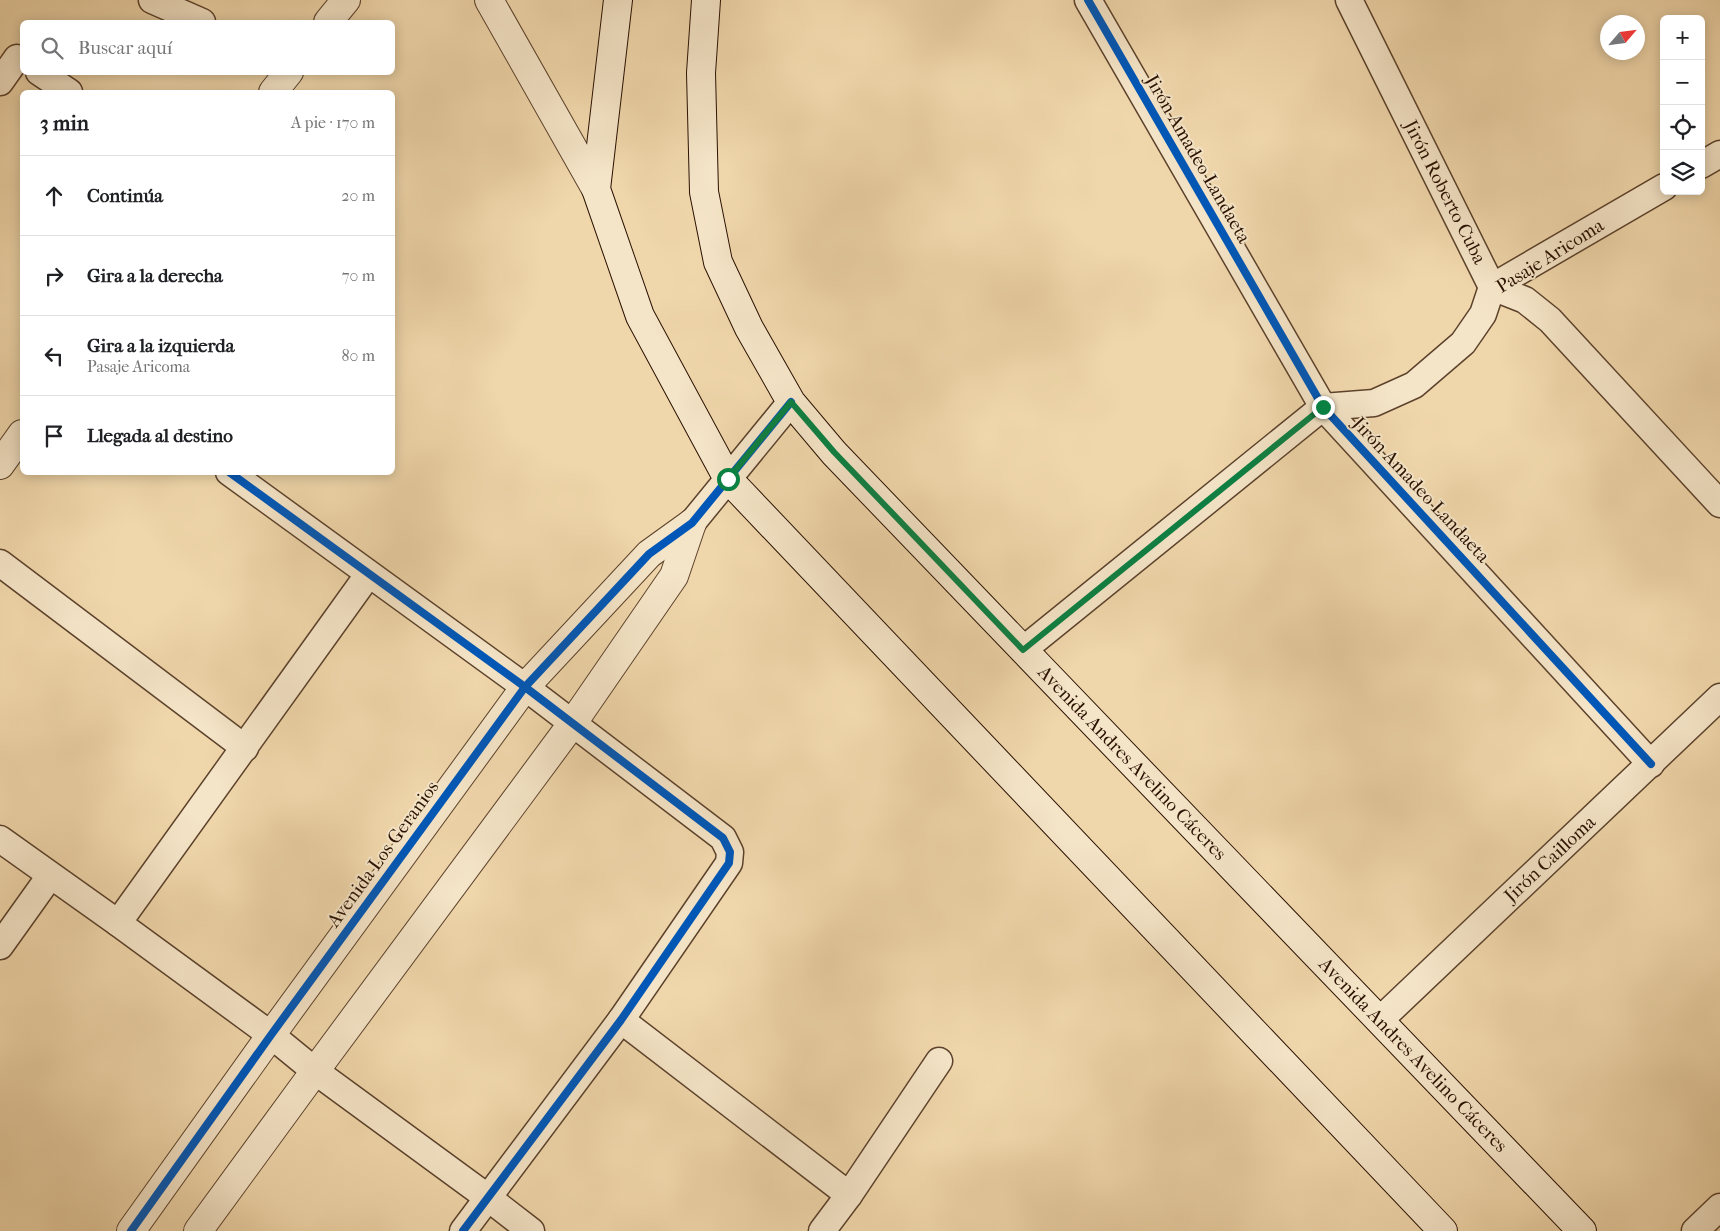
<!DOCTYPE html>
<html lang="es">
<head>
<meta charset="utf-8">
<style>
	body { margin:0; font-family:"IM FELL French Canon",serif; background:#f6f6f6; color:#202124 }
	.controls { position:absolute; right:15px; top:15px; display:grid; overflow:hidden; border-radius:8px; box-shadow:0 2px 12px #0003 }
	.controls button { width:45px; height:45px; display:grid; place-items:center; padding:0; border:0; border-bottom:1px solid #e0e0e0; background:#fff; color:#202124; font:25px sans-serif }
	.compass { position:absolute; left:1600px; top:15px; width:45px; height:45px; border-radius:50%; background:#fff; box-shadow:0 2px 12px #0003; rotate:62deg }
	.stop { position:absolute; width:15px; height:15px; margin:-11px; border:4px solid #0b8043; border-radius:50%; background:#fff }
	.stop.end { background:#0b8043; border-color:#fff; box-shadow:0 1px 5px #0008 }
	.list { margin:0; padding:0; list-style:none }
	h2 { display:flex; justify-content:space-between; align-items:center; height:65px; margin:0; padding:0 20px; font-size:21px }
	h2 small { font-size:16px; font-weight:400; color:#757577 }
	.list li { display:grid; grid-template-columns:32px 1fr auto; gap:15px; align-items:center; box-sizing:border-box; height:80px; padding:0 20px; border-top:1px solid #e0e0e0 }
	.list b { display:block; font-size:19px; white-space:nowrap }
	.list p { margin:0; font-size:16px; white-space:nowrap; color:#757577 }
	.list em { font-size:16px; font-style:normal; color:#757577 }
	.icon { flex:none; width:28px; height:28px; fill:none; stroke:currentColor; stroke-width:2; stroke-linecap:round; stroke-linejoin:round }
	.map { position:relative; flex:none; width:1720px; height:1231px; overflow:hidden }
	.search { position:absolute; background:#fff; box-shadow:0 2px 12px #0003; left:20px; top:20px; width:375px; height:55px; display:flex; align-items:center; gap:12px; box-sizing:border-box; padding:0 18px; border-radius:8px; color:#757577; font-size:19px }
	.panel { position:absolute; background:#fff; box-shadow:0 2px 12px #0003; left:20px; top:90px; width:375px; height:385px; border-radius:8px }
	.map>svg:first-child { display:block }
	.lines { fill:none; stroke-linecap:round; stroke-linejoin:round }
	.minor-casing { stroke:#5c422c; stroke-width:29 }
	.tertiary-casing { stroke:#5c422c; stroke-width:30 }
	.secondary-casing { stroke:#2a1102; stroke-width:30 }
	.minor { stroke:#f5e5c8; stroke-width:26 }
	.tertiary { stroke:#f5e5c8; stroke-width:28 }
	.secondary { stroke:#f5e5c8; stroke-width:28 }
	.cycleway-casing { stroke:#f5e5c8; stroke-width:11 }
	.cycleway { stroke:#0057b8; stroke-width:8 }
	.route { stroke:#0b8043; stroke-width:6 }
	.labels { text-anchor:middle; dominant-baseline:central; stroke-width:4; stroke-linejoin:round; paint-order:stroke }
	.street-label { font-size:19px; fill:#2a1102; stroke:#f5e5c8 }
</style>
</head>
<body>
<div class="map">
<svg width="1720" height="1231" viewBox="0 0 1720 1231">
	<rect width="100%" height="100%" fill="#f0d7ab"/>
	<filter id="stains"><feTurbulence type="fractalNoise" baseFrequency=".004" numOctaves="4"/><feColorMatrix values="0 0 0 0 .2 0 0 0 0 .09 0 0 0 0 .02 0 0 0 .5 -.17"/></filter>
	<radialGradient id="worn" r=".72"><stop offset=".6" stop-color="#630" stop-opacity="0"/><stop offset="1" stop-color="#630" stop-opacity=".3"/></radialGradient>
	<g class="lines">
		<g class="minor-casing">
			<g id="minor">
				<path d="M 152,0 L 202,22"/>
				<path d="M 1088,0 L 1323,407 L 1651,764"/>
				<path d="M 1349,0 L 1492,287 L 1525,300 L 1550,320 L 1720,504"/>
				<path d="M 39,72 L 69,92"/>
				<path d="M 0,82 L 17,58"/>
				<path d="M 1701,165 L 1720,154"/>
				<path d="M 229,472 L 525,687 L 723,838 L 730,852 L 729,863 L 621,1020 L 463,1231"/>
				<path d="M 692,523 L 791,402"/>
				<path d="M 0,563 L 245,748"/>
				<path d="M 1023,650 L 1323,407 L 1374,403 L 1414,385 L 1463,343 L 1483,314 L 1492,287 L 1664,187"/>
				<path d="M 0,839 L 118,923 L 271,1035 L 315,1071 L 487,1197 L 531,1231"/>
				<path d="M 118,923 L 368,575"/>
				<path d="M 0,946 L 50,876"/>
				<path d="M 621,1020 L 849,1195"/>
				<path d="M 1380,1020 L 1720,697"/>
				<path d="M 822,1231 L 849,1195 L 939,1061"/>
				<path d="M 1695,1231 L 1720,1207"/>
			</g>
		</g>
		<g class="tertiary-casing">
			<g id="tertiary">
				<path d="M 489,0 L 596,189"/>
				<path d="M 328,22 L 346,0"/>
				<path d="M 273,92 L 289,72"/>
				<path d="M 0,465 L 22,434"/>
				<path d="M 131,1231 L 271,1035 L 525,687 L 649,554 L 692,523"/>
				<path d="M 198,1231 L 315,1071 L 572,724 L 674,576 L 692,523"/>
			</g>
		</g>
		<g class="secondary-casing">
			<g id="secondary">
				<path d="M 618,0 L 596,189 L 640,316 L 728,479 L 1443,1231"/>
				<path d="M 706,0 L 701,73 L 704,192 L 718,262 L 749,328 L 791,402 L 834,453 L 1582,1231"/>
			</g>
		</g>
		<use href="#minor" class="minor"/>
		<use href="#tertiary" class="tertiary"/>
		<use href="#secondary" class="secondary"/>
		<g class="cycleway-casing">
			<g id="cycleway">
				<path d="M 1088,0 L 1323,407 L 1651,764"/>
				<path d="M 229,472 L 525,687 L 723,838 L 730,852 L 729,863 L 621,1020 L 463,1231"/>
				<path d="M 131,1231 L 271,1035 L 525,687 L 649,554 L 692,523 L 791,402"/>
			</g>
		</g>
		<use href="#cycleway" class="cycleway"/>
	</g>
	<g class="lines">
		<path class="route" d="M 728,479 L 791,402 L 834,452 L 1023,650 L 1323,407"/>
	</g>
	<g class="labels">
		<g class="street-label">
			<text transform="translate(1198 159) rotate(60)">Jirón Amadeo Landaeta</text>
			<text transform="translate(1445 192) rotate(63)">Jirón Roberto Cuba</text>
			<text transform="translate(1550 256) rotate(-32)">Pasaje Aricoma</text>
			<text transform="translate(1421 490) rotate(47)">Jirón Amadeo Landaeta</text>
			<text transform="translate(1132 763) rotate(46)">Avenida Andres Avelino Cáceres</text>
			<text transform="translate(383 854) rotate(-54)">Avenida Los Geranios</text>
			<text transform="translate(1550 859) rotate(-43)">Jirón Cailloma</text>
			<text transform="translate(1413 1055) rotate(46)">Avenida Andres Avelino Cáceres</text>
		</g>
	</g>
	<rect width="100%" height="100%" filter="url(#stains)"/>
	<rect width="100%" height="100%" fill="url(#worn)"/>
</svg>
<div class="controls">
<button>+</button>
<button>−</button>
<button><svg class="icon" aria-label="locate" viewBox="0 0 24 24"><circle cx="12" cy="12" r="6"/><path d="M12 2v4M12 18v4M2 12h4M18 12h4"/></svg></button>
<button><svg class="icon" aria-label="layers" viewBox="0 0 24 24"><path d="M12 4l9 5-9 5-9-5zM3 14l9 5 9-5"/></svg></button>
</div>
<svg class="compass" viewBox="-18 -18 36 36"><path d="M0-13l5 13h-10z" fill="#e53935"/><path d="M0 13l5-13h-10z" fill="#757577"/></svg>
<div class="stop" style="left:728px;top:479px"></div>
<div class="stop end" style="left:1323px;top:407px"></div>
<div class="search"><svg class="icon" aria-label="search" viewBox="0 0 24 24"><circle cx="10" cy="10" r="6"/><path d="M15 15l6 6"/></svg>Buscar aquí</div>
<section class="panel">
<h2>3 min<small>A pie · 170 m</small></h2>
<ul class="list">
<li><svg class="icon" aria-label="ahead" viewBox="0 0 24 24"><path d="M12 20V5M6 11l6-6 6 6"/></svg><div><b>Continúa</b></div><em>20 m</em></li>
<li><svg class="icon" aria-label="right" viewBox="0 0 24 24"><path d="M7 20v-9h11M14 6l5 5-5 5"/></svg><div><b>Gira a la derecha</b></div><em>70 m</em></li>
<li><svg class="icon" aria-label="left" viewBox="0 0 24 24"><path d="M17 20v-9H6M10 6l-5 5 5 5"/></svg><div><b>Gira a la izquierda</b><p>Pasaje Aricoma</p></div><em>80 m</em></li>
<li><svg class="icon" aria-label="arrive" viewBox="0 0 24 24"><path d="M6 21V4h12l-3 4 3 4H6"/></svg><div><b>Llegada al destino</b></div></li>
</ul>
</section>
</div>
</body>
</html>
